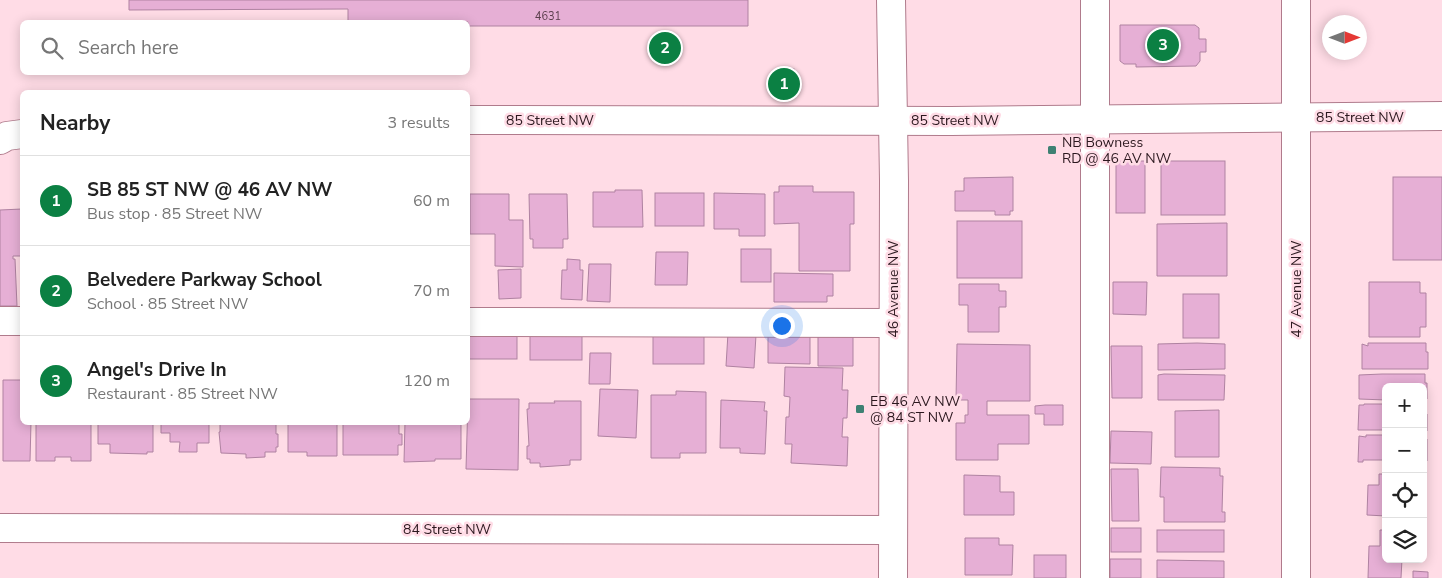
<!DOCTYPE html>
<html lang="en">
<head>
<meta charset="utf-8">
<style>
	body { margin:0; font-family:"Nunito Sans",sans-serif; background:#f2f2f2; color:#222 }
	.controls { position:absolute; right:15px; bottom:15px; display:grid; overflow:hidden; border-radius:8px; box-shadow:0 2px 12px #0003 }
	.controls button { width:45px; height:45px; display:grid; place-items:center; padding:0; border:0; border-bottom:1px solid #e0e0e0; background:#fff; color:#222; font:25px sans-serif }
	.compass { position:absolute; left:1322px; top:15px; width:45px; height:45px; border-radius:50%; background:#fff; box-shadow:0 2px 12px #0003; rotate:90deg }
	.you { position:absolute; left:781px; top:325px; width:18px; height:18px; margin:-12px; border:4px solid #fff; border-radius:50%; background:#1a73e8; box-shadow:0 0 0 8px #1a73e833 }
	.badge { display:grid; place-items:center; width:32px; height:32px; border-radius:50%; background:#0b8043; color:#fff; font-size:16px; font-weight:700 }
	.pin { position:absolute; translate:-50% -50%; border:2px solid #fff; box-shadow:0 1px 5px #0006 }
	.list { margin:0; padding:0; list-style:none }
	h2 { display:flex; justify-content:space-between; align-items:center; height:65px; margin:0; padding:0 20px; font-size:21px }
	h2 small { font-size:16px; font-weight:400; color:#767676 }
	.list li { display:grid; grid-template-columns:32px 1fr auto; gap:15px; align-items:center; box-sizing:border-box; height:90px; padding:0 20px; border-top:1px solid #e0e0e0 }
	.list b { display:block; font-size:19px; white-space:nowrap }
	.list p { margin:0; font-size:16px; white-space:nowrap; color:#767676 }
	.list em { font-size:16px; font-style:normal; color:#767676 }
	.icon { flex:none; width:28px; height:28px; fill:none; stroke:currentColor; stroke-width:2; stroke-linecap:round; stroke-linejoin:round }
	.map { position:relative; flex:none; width:1442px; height:578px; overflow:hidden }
	.search { position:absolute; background:#fff; box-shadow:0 2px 12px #0003; left:20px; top:20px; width:450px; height:55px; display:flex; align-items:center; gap:12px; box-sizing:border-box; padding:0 18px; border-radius:8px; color:#767676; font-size:19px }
	.panel { position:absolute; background:#fff; box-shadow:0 2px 12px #0003; left:20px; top:90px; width:450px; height:335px; border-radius:8px }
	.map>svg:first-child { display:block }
	.building { fill:#e6afd5; stroke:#af82a1 }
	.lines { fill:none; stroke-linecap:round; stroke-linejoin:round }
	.minor-casing { stroke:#b07b8c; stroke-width:30 }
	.minor { stroke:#fff; stroke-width:28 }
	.poi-dot { fill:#3e8173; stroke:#ffdce6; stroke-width:2 }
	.labels { text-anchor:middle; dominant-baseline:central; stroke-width:5; stroke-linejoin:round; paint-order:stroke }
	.number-label { font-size:11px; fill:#5a3e4c }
	.street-label { font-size:14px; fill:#2c181f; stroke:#ffdce6 }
	.poi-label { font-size:14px; fill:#2c181f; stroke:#ffdce6; text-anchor:start }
</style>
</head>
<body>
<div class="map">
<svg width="1442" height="578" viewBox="0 0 1442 578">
	<rect width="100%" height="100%" fill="#ffdce6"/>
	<g class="building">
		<path d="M 129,0 L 748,0 L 748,26 L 468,26 L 468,22 L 348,22 L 348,9 L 129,10 Z"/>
		<path d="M 1120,25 L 1195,25 L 1199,28 L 1199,39 L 1206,39 L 1206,52 L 1200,52 L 1200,61 L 1196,66 L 1136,67 L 1136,64 L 1124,64 L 1120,61 Z"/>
		<rect x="782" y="69" width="12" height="6"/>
		<rect x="1116" y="161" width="29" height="52"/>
		<rect x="1161" y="161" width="64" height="54"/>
		<path d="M 1013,177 L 1013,211 L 1010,211 L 1010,215 L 995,215 L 995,211 L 955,211 L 955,191 L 964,191 L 964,178 Z"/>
		<rect x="1393" y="177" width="49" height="83"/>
		<path d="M 779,186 L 813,186 L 813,192 L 854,192 L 854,224 L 850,224 L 850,271 L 799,271 L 799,223 L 774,224 L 774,192 L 779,192 Z"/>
		<path d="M 615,190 L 642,190 L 643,227 L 593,227 L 593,192 L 615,192 Z"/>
		<rect x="655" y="193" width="49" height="33"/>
		<path d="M 714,193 L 765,194 L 765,236 L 739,236 L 739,229 L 714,229 Z"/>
		<path d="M 470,194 L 509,194 L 509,220 L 523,220 L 523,267 L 495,266 L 495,234 L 470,234 Z"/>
		<path d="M 529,194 L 567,194 L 568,239 L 563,239 L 563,248 L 533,248 L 533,239 L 530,239 Z"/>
		<path d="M 22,209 L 22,256 L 13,256 L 13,259 L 15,259 L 17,306 L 0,306 L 0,210 Z"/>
		<rect x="957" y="221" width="65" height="57"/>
		<path d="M 1227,223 L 1227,276 L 1157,276 L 1157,224 Z"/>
		<rect x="741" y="249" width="30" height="33"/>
		<path d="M 656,252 L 688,252 L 687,285 L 655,285 Z"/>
		<path d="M 567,259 L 580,260 L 580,270 L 583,270 L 582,300 L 561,299 L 562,270 L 567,270 Z"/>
		<path d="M 589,264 L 611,264 L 610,302 L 587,301 Z"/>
		<path d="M 521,269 L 521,298 L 499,299 L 498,270 Z"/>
		<path d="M 774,273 L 833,274 L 833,296 L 827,296 L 827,302 L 774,302 Z"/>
		<path d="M 1113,282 L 1147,282 L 1146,315 L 1113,314 Z"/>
		<path d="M 1369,282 L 1420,282 L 1420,293 L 1426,293 L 1426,327 L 1420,327 L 1420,337 L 1369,337 Z"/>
		<path d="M 959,284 L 999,284 L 999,291 L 1006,291 L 1006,307 L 999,307 L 999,332 L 968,332 L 968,305 L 959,305 Z"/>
		<rect x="1183" y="294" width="36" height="44"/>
		<rect x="530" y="331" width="52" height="29"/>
		<path d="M 818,332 L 853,333 L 853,366 L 818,366 Z"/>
		<path d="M 728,333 L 756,335 L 754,368 L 726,366 Z"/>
		<path d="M 768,333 L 810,334 L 810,364 L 768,363 Z"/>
		<rect x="653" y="334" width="51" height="30"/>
		<rect x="468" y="336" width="49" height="23"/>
		<path d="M 1197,343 L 1225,344 L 1225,369 L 1158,370 L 1158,344 Z"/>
		<path d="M 1368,343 L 1426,343 L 1426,352 L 1428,352 L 1428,369 L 1362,369 L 1362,344 L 1368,346 Z"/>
		<path d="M 957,344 L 1030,345 L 1030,401 L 987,401 L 987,415 L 1029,415 L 1029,444 L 998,444 L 998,460 L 956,460 L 956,423 L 965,423 L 965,415 L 968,415 L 968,400 L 956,400 Z"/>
		<path d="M 1111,346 L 1142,346 L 1142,398 L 1112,398 Z"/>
		<path d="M 590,353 L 611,353 L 610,384 L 589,384 Z"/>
		<path d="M 785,367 L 843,368 L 842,390 L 848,390 L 847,418 L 843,418 L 842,437 L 848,437 L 847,466 L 791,463 L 792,444 L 785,444 L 786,417 L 789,417 L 790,397 L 784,396 Z"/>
		<path d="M 1164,374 L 1225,375 L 1224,400 L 1158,400 L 1158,375 Z"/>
		<path d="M 1382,374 L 1425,374 L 1425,383 L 1427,383 L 1427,399 L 1423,399 L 1423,387 L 1386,387 L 1386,400 L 1359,399 L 1359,375 Z"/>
		<path d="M 3,380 L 22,380 L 22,422 L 31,422 L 30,461 L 3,461 Z"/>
		<path d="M 600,389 L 638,390 L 636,438 L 598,436 Z"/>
		<path d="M 676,391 L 706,392 L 706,453 L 680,453 L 680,458 L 651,458 L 651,395 L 676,395 Z"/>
		<path d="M 468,399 L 519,399 L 518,470 L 466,469 Z"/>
		<path d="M 721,400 L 765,402 L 764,411 L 767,411 L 765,454 L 740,453 L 740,448 L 720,448 Z"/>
		<path d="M 554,401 L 581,401 L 581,460 L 570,460 L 570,465 L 540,467 L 540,463 L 530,463 L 530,459 L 527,459 L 527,446 L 529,446 L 527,409 L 529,409 L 529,403 L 555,403 Z"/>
		<path d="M 1364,404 L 1386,404 L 1386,430 L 1358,430 L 1359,405 L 1364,405 Z"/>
		<path d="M 1045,405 L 1063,405 L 1063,425 L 1044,425 L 1044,414 L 1035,414 L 1035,406 Z"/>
		<path d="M 1423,405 L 1425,405 L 1425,414 L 1427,414 L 1427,431 L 1423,431 Z"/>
		<path d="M 1219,410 L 1219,457 L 1175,457 L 1175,411 Z"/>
		<path d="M 36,422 L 91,422 L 91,461 L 71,461 L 71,457 L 55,457 L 55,461 L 36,461 Z"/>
		<path d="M 98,422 L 153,422 L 153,452 L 147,452 L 147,454 L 110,453 L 110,444 L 98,444 Z"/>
		<path d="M 161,422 L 209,422 L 209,443 L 197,443 L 197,452 L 179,452 L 180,442 L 170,442 L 170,433 L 161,433 Z"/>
		<path d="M 220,422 L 276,422 L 276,434 L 278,434 L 278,447 L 276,447 L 276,452 L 265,452 L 265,457 L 246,458 L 246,454 L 221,453 L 219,432 L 220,432 Z"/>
		<path d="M 288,422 L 337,422 L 337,456 L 307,456 L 307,452 L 288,452 Z"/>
		<path d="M 343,422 L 399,422 L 399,434 L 402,434 L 402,445 L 398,445 L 398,455 L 343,455 Z"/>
		<path d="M 405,422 L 461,422 L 461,459 L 435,459 L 435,461 L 404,462 Z"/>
		<path d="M 1111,431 L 1152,432 L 1151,464 L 1110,463 Z"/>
		<path d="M 1366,435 L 1386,435 L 1386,460 L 1363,460 L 1363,462 L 1358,462 L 1359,436 L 1366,437 Z"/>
		<path d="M 1423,436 L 1424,439 L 1427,439 L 1427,461 L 1423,461 Z"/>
		<path d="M 1161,467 L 1220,468 L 1220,476 L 1223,476 L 1222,512 L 1225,512 L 1225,522 L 1164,522 L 1164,497 L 1160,497 Z"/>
		<path d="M 1111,469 L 1138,469 L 1139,521 L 1112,521 Z"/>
		<path d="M 1379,474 L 1386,474 L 1386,516 L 1367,515 L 1368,485 L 1379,485 Z"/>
		<path d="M 964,475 L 1000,476 L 1000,492 L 1014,492 L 1014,515 L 964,515 Z"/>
		<rect x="1111" y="528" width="30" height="24"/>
		<rect x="1157" y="530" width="67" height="22"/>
		<path d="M 1380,530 L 1386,530 L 1386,559 L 1402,559 L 1401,578 L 1368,578 L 1369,546 L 1380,546 Z"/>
		<path d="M 965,538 L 999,538 L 999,545 L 1013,545 L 1012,575 L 965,575 Z"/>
		<rect x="1034" y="555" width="32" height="23"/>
		<rect x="1110" y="559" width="31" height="19"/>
		<path d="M 1157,560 L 1224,561 L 1224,578 L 1157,578 Z"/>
		<path d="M 1413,571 L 1428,572 L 1428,578 L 1413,578 Z"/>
	</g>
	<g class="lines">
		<g class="minor-casing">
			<g id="minor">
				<path d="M 891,0 L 894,181 L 893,578"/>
				<path d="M 1296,0 L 1296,578"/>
				<path d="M 468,120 L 951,121 L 1442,116"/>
				<path d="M 0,140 L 7,136 L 22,134"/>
				<path d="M 0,321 L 22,321"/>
				<path d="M 468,322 L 893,323"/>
				<path d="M 0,528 L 893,530"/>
				<path d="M 1095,578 L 1095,0"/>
			</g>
		</g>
		<use href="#minor" class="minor"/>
	</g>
	<g class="poi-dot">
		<rect x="1047" y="145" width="10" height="10" rx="2.5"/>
		<rect x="855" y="404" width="10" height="10" rx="2.5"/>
	</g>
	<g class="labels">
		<g class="number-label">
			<text x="548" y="16">4631</text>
		</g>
		<g class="street-label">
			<text x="1360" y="117">85 Street NW</text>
			<text x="550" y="120">85 Street NW</text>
			<text x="955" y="120">85 Street NW</text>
			<text transform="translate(893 289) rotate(-90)">46 Avenue NW</text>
			<text transform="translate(1296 289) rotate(-90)">47 Avenue NW</text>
			<text x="447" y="529">84 Street NW</text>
		</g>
		<g class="poi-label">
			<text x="1062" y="142">NB Bowness<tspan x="1062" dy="16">RD @ 46 AV NW</tspan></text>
			<text x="870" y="401">EB 46 AV NW<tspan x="870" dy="16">@ 84 ST NW</tspan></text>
		</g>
	</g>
</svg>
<div class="controls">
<button>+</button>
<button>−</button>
<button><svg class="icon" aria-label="locate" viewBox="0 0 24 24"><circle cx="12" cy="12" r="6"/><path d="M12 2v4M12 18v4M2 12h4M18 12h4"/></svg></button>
<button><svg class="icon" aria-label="layers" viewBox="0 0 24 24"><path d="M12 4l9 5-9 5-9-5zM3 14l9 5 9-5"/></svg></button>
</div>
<svg class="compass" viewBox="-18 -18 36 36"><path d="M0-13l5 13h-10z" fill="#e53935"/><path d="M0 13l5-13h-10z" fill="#767676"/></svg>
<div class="you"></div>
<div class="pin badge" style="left:784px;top:84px">1</div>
<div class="pin badge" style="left:665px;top:48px">2</div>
<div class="pin badge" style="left:1163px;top:45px">3</div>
<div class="search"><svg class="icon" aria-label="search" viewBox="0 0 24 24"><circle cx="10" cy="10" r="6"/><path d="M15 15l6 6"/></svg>Search here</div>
<section class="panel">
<h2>Nearby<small>3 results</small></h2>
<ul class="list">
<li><span class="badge">1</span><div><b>SB 85 ST NW @ 46 AV NW</b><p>Bus stop · 85 Street NW</p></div><em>60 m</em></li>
<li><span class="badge">2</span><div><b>Belvedere Parkway School</b><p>School · 85 Street NW</p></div><em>70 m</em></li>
<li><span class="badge">3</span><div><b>Angel's Drive In</b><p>Restaurant · 85 Street NW</p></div><em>120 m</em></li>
</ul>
</section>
</div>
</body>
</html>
